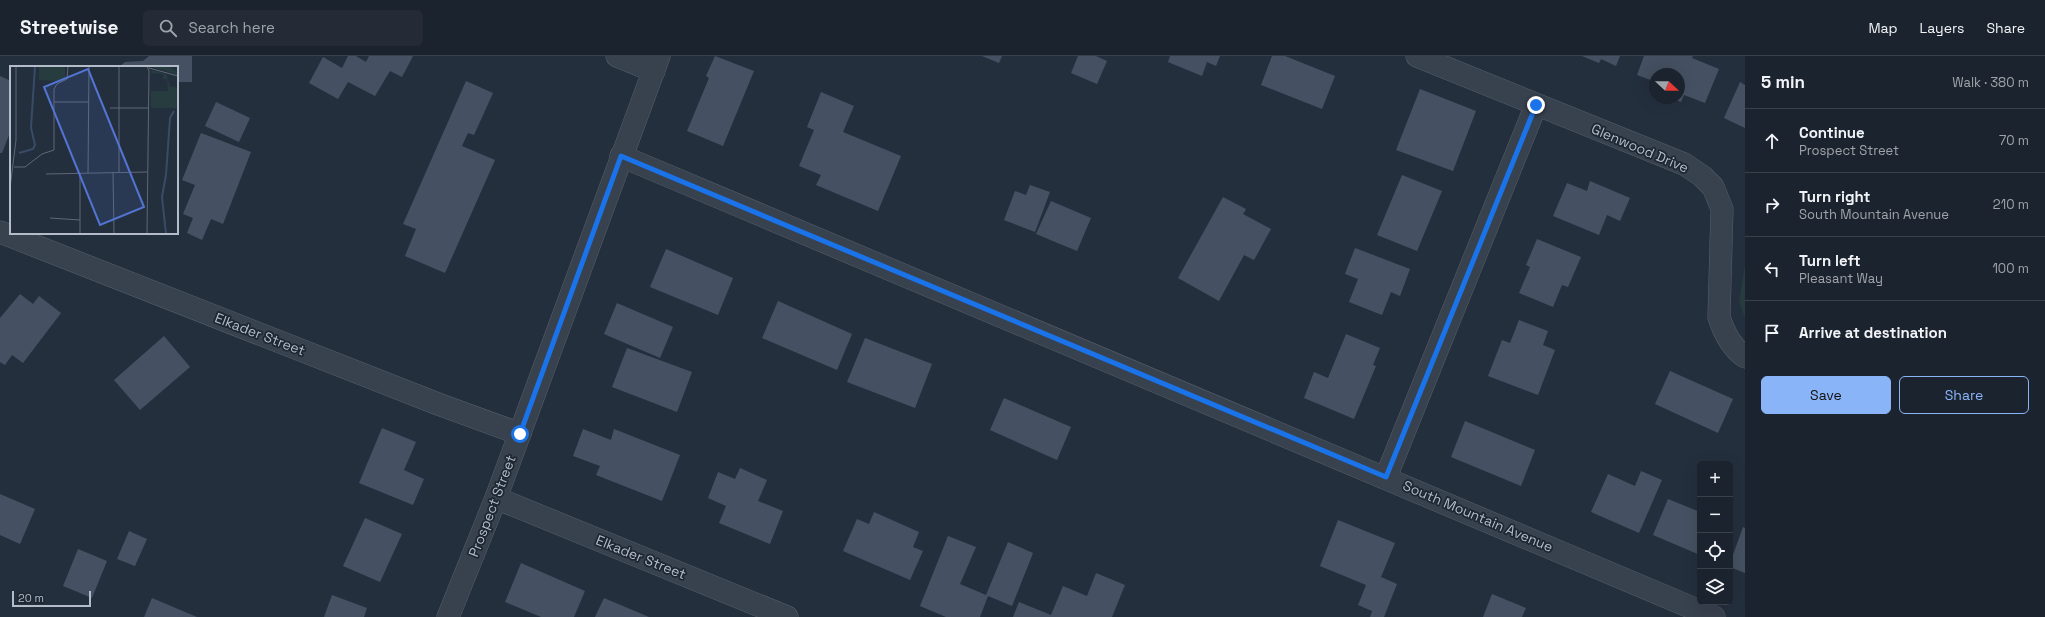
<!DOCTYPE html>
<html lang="en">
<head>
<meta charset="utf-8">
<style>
	body { margin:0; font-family:"Space Grotesk",sans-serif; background:#242b36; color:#f1f3f6 }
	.controls { position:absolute; right:12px; bottom:12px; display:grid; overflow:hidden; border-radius:6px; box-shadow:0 4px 16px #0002 }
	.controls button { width:36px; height:36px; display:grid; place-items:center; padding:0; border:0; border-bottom:1px solid #39404a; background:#1b232e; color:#f1f3f6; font:20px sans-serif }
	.compass { position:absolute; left:1649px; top:12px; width:36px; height:36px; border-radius:50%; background:#1b232e; box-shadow:0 4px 16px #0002; rotate:112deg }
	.scale { position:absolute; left:12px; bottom:10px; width:79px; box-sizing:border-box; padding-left:4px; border:2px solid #b4bcc9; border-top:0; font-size:11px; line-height:14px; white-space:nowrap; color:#b4bcc9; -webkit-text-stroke:3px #1d2633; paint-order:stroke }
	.stop { position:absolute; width:12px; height:12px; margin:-9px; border:3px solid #1a73e8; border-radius:50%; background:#fff }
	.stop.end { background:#1a73e8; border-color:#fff; box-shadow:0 1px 4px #0008 }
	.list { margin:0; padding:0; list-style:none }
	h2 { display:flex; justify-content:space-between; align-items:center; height:52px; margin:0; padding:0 16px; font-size:17px }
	h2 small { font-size:13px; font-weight:400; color:#a0a4aa }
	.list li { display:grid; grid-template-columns:26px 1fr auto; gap:12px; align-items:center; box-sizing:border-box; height:64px; padding:0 16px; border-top:1px solid #39404a }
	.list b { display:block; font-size:15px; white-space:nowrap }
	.list p { margin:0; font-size:13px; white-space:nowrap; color:#a0a4aa }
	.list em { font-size:13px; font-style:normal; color:#a0a4aa }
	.actions { display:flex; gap:8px; padding:12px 16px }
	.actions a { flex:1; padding:9px 0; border:1px solid #8ab4f8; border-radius:6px; text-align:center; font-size:14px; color:#8ab4f8 }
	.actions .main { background:#8ab4f8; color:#111 }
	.icon { flex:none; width:22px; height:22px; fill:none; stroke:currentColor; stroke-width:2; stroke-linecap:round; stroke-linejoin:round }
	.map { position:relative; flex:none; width:1745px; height:561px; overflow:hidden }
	header { display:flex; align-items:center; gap:24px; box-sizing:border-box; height:56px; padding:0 20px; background:#1b232e; border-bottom:1px solid #39404a }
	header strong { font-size:19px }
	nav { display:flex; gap:22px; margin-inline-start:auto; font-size:14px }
	.search { width:280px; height:36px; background:#242b36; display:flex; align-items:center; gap:10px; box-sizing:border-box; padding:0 14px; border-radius:6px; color:#a0a4aa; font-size:15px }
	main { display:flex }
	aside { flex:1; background:#1b232e }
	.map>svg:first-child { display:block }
	.green { fill:#263c3f }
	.building { fill:#455162 }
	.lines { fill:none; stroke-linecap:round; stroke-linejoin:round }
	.street-casing { stroke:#565f6c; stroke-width:23 }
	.street { stroke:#38414e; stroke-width:22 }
	.route { stroke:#1a73e8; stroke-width:5 }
	.labels { text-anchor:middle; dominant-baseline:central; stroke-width:3.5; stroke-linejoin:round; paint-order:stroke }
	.street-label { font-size:14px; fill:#b4bcc9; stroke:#1d2633 }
	.inset-river { fill:none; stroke:#394c67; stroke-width:2 }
	.inset-road { fill:none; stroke:#5e6776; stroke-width:1 }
	.view { fill:#5274d3; fill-opacity:0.15; stroke:#5274d3; stroke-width:2 }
	.inset-edge { fill:none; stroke:#b4bcc9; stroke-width:2 }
</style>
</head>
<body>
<header>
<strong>Streetwise</strong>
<div class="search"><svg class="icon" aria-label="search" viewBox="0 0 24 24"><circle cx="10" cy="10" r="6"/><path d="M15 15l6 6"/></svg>Search here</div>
<nav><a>Map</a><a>Layers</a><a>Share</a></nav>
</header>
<main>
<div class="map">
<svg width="1745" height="561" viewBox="0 0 1745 561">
	<rect width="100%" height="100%" fill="#242f3e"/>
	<path class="green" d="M 1745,209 L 1745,262 L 1739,245 Z"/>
	<g class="building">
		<path d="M 149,0 L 192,0 L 192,26 L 177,26 L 177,11 L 119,11 L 125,6 L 143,5 Z"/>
		<path d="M 348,0 L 356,0 L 366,6 L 369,0 L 413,0 L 402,21 L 390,15 L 375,40 L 348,26 L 338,43 L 309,27 L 323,1 L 342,12 Z"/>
		<path d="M 715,0 L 754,15 L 723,90 L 687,75 L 709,22 L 706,20 Z"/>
		<path d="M 982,0 L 1002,0 L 999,7 Z"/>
		<path d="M 1078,0 L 1096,0 L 1107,5 L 1097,28 L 1071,17 Z"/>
		<path d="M 1170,0 L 1220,0 L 1216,10 L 1207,6 L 1202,20 L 1168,6 Z"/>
		<path d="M 1272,0 L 1285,0 L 1335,20 L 1322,53 L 1261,29 Z"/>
		<path d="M 1582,0 L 1620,0 L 1616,10 L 1601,3 L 1599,7 Z"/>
		<path d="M 1644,0 L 1693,0 L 1692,2 L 1719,13 L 1705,47 L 1684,39 L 1681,46 L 1671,42 L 1679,42 L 1679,18 L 1655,18 L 1655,36 L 1650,33 L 1653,25 L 1637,19 Z"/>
		<path d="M 0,20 L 11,25 L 11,74 L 2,97 L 0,97 Z"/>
		<path d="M 466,25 L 493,37 L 474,79 L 468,77 L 462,90 L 495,104 L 445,217 L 405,200 L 416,173 L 403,168 Z"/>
		<path d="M 1740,26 L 1745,29 L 1745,72 L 1724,62 Z"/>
		<path d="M 1420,33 L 1476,55 L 1453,115 L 1396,94 Z"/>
		<path d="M 821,36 L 854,50 L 843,76 L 901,100 L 878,155 L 816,129 L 821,119 L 799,110 L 814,74 L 807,71 Z"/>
		<path d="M 216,46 L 250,62 L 239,86 L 205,70 Z"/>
		<path d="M 201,77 L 251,96 L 223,168 L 211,163 L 202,184 L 187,177 L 193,162 L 183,158 L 195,129 L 182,124 Z"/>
		<path d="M 1402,119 L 1442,135 L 1417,195 L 1377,179 Z"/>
		<path d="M 1590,125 L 1630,142 L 1620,165 L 1607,159 L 1599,179 L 1553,160 L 1567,127 L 1587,135 Z"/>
		<path d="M 1030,129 L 1050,136 L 1035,176 L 1004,164 L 1015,135 L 1026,139 Z"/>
		<path d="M 1223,141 L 1246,153 L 1243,158 L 1271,173 L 1254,204 L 1244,199 L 1219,245 L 1178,222 Z"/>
		<path d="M 1051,145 L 1091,162 L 1077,195 L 1036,178 Z"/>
		<path d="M 1537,183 L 1581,201 L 1568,231 L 1562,229 L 1553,251 L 1519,237 L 1530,211 L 1526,209 Z"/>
		<path d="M 1355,192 L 1410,213 L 1400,240 L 1391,236 L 1382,259 L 1349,246 L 1358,223 L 1345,218 Z"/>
		<path d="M 666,193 L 733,222 L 718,259 L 650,231 Z"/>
		<path d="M 20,238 L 33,248 L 39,240 L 61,257 L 23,307 L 12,299 L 5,309 L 0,306 L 0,262 Z"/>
		<path d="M 778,245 L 852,278 L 837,314 L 762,282 Z"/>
		<path d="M 617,247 L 673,271 L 660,302 L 604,278 Z"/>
		<path d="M 1519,264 L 1548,275 L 1543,289 L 1555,294 L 1538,339 L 1488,320 L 1502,284 L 1510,287 Z"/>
		<path d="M 1346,278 L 1380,292 L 1373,309 L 1376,310 L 1354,363 L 1304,342 L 1314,316 L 1328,322 Z"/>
		<path d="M 164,280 L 190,311 L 140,354 L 114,324 Z"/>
		<path d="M 865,282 L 932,308 L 915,352 L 847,326 Z"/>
		<path d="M 627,292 L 692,316 L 677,356 L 612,331 Z"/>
		<path d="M 1670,315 L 1733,343 L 1718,377 L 1655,348 Z"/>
		<path d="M 1004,342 L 1071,371 L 1057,404 L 990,374 Z"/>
		<path d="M 1465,365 L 1535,394 L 1521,430 L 1451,401 Z"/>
		<path d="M 382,372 L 416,386 L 404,414 L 424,423 L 413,449 L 359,427 Z"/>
		<path d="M 583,373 L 611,384 L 614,373 L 680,399 L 662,445 L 596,419 L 600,410 L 573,400 Z"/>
		<path d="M 740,412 L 767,424 L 758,445 L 783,455 L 770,488 L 719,467 L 726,450 L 708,442 L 718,416 L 735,423 Z"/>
		<path d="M 1641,415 L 1662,424 L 1639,477 L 1591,456 L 1608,418 L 1635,430 Z"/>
		<path d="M 0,438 L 35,453 L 20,488 L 0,479 Z"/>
		<path d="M 1668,443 L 1700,456 L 1700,499 L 1653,479 Z"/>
		<path d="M 874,456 L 919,476 L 913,491 L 923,495 L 910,524 L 843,495 L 857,463 L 869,468 Z"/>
		<path d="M 365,462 L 402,478 L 380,526 L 343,510 Z"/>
		<path d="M 1338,464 L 1395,487 L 1381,521 L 1397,528 L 1384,561 L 1370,561 L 1372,555 L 1358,549 L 1366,529 L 1320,510 Z"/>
		<path d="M 1743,471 L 1745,472 L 1745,517 L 1730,511 L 1730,507 Z"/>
		<path d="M 129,475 L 147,483 L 135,510 L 117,503 Z"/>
		<path d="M 948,480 L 976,491 L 960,528 L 986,539 L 1008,486 L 1033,497 L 1012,550 L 988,540 L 980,561 L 946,561 L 920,550 Z"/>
		<path d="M 78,493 L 107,505 L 92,542 L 63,530 Z"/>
		<path d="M 521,507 L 585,535 L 574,561 L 541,561 L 505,546 Z"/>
		<path d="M 1096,517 L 1125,529 L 1112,561 L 1013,561 L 1019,546 L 1051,559 L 1063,530 L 1087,540 Z"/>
		<path d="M 1492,538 L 1526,552 L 1522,561 L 1483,561 Z"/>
		<path d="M 332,539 L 367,552 L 364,561 L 324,561 Z"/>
		<path d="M 152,542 L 197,561 L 144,561 Z"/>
		<path d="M 604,542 L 649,561 L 595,561 Z"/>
	</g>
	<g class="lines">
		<g class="street-casing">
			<g id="street">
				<path d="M 617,0 L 654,15"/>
				<path d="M 1417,0 L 1684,108 L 1702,120 L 1713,131 L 1722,153 L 1719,261 C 1724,277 1731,291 1745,301"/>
				<path d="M 621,100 L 1714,561"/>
				<path d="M 0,176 L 438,348 L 520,378"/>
				<path d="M 1386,421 L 1536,49"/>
				<path d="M 496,442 L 787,561"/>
				<path d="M 448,561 L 496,442 L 659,0"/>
			</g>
		</g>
		<use href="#street" class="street"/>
	</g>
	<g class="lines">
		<path class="route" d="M 520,378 L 621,100 L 1386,421 L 1536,49"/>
	</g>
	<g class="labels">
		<g class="street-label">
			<text transform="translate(1640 92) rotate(23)">Glenwood Drive</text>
			<text transform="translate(260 278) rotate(21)">Elkader Street</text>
			<text transform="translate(492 450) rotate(-69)">Prospect Street</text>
			<text transform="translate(1478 460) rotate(23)">South Mountain Avenue</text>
			<text transform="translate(641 501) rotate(22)">Elkader Street</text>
		</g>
	</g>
	<g transform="translate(10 10)">
		<rect width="168" height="168" fill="#242f3e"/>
		<path d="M 29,0 L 55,0 L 55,12 L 47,15 L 29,14 ZM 140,0 L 158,0 L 168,6 L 168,9 ZM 141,4 L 156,8 L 160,20 L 168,22 L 168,42 L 141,42 L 141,25 L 158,25 L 157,13 L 153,13 L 153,8 L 141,7 Z" fill="#263c3f"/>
		<path class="inset-river" d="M 9,87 L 23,83 L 25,79 L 21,62 L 25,0M 156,168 L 152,131 L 156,109 L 160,52 L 164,45"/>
		<path class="inset-road" d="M 137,0 L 139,5 L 137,168M 139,2 L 168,10M 44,36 L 79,36M 100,42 L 139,42M 4,101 L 15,101 L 32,88 L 44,84 L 44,23 L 47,18 L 57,13 L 58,0M 103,106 L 104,168M 109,106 L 109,0M 78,107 L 79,0M 36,108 L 137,106M 0,122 L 6,74 L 6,0M 40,152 L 70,154M 70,168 L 70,107"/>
		<path class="view" d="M 78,3 L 134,141 L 90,159 L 34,21 Z"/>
		<rect width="168" height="168" class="inset-edge"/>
	</g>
</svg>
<div class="controls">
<button>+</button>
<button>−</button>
<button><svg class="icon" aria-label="locate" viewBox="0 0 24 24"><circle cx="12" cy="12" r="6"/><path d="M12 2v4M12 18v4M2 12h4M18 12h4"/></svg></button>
<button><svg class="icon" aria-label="layers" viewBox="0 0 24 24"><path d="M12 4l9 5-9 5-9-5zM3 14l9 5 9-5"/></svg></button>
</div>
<svg class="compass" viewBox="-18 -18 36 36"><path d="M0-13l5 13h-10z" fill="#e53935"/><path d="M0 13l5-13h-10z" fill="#a0a4aa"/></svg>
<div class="scale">20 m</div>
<div class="stop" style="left:520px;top:378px"></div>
<div class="stop end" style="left:1536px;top:49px"></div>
</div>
<aside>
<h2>5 min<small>Walk · 380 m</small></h2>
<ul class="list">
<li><svg class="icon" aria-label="ahead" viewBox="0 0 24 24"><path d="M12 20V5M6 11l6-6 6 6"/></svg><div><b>Continue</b><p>Prospect Street</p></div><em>70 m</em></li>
<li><svg class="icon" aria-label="right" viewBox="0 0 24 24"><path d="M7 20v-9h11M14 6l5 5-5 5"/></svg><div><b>Turn right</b><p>South Mountain Avenue</p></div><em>210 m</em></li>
<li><svg class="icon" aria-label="left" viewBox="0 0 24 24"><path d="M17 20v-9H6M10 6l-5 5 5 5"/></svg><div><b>Turn left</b><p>Pleasant Way</p></div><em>100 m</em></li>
<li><svg class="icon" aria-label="arrive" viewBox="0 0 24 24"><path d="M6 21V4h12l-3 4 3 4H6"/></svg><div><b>Arrive at destination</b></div></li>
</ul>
<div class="actions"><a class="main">Save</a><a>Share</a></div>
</aside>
</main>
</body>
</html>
